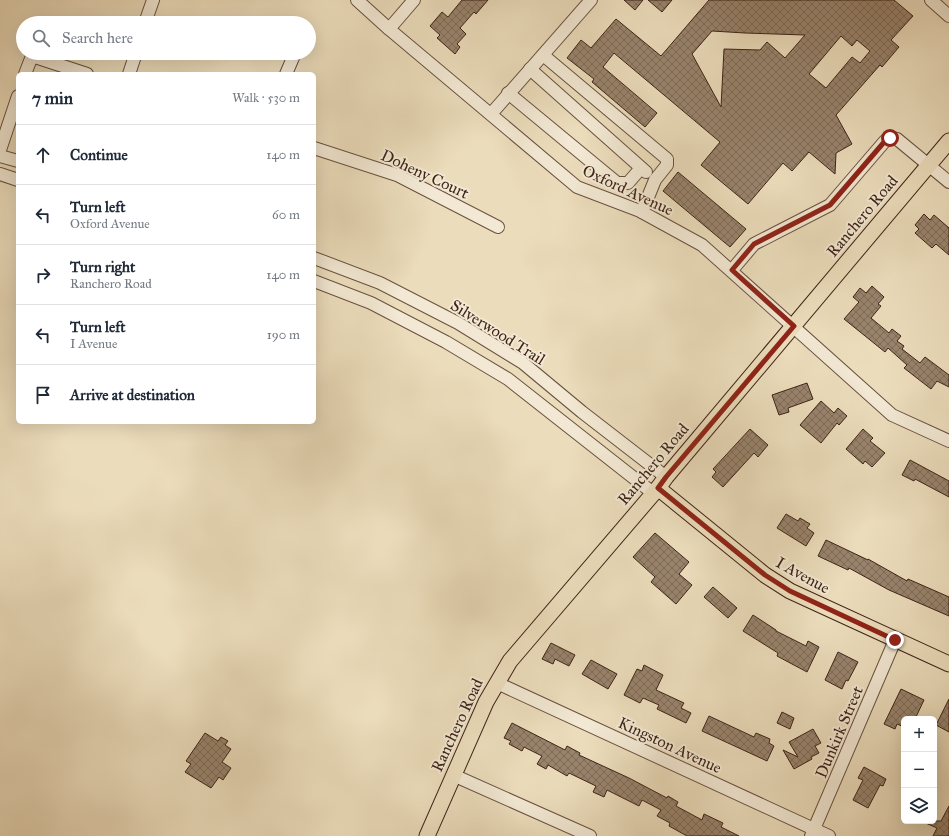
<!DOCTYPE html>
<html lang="en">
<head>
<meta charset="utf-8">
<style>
	body { margin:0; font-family:"IM FELL Great Primer",serif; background:#f2f2f3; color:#1f2937 }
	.controls { position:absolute; right:12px; bottom:12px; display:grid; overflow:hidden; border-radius:6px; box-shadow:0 4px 16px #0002 }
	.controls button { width:36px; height:36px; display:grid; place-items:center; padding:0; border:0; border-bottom:1px solid #e0e1e3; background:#fff; color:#1f2937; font:20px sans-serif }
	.stop { position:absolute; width:12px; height:12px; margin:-9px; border:3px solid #8f2418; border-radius:50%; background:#fff }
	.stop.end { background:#8f2418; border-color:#fff; box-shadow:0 1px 4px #0008 }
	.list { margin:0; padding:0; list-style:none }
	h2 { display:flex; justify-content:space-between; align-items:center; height:52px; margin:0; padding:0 16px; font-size:17px }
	h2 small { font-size:13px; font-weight:400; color:#747a83 }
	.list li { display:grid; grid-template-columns:26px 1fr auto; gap:12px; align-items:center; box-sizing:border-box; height:60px; padding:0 16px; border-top:1px solid #e0e1e3 }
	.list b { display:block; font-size:15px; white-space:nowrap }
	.list p { margin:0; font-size:13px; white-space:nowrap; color:#747a83 }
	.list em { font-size:13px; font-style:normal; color:#747a83 }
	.icon { flex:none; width:22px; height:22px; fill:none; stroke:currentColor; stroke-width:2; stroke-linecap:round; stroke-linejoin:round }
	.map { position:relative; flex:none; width:949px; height:836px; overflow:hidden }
	.search { position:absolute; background:#fff; box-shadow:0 4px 16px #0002; left:16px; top:16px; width:300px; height:44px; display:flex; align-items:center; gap:10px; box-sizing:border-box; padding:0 14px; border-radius:22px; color:#747a83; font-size:15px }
	.panel { position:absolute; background:#fff; box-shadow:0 4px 16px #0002; left:16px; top:72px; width:300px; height:352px; border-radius:6px }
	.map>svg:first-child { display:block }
	.building { fill:url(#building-cross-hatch); stroke:#3e2317; fill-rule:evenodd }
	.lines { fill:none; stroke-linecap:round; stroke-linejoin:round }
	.minor-casing { stroke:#695140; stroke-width:14 }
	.major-casing { stroke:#3e2317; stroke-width:17 }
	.minor { stroke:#f2e8d3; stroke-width:12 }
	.major { stroke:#ebdcbb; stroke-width:15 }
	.route { stroke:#8f2418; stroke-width:5 }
	.labels { text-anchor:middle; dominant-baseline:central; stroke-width:4; stroke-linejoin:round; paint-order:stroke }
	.street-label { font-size:16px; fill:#3e2317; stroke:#f2e8d3 }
</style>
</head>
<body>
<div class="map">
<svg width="949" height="836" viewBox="0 0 949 836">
	<defs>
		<pattern id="building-cross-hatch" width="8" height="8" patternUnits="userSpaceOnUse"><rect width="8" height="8" fill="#98836c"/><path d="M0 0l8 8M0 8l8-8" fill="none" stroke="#7d6b58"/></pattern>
	</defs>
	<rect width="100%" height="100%" fill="#ebdcbb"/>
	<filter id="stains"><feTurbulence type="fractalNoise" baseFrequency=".005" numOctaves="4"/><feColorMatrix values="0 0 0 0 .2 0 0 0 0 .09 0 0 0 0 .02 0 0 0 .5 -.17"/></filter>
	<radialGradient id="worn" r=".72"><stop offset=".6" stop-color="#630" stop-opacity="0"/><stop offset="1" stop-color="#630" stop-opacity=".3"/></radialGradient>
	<g class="building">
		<path d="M 462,0 L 488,0 L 476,14 L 474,12 L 460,28 L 466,34 L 457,44 L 460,47 L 455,54 L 437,38 L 440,35 L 430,26 L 442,12 L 448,17 Z"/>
		<path d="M 624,0 L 643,0 L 635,10 Z"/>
		<path d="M 648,0 L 672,0 L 662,12 Z"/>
		<path d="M 709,0 L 894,0 L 913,16 L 891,40 L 899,47 L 882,67 L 880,65 L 836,115 L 852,144 L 836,153 L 835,174 L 809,152 L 792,171 L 783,163 L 748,204 L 701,165 L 720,142 L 614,53 L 603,67 L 657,113 L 645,127 L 592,82 L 594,79 L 567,58 L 581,40 L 591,48 L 616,19 L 661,56 ZM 712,31 L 745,33 L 805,35 L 785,58 L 767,42 L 760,50 L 724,49 L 721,107 L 692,54 ZM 841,36 L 852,46 L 857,40 L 870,51 L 860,63 L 852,57 L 826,88 L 809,74 Z"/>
		<path d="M 678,172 L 746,229 L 730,247 L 663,191 Z"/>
		<path d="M 924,214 L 930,220 L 934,215 L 949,228 L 949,255 L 936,244 L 932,248 L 915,233 L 919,229 L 915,225 Z"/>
		<path d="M 872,286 L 884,297 L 878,304 L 881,306 L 871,318 L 889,333 L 892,329 L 901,336 L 897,341 L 904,346 L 902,349 L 920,363 L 925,357 L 949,375 L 949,387 L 937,381 L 931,389 L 904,368 L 907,365 L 888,348 L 885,352 L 844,319 L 859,302 L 853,297 L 860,288 L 866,293 Z"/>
		<path d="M 807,383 L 813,399 L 788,408 L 789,412 L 779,415 L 772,395 Z"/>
		<path d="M 821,401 L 834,413 L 838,408 L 847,416 L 839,425 L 837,423 L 821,443 L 800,425 Z"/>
		<path d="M 750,429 L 768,445 L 758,457 L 754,453 L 723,487 L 712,477 L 716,472 L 713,469 Z"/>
		<path d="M 863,429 L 873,438 L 870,441 L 885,453 L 872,467 L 865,461 L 863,464 L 846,449 Z"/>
		<path d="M 910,460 L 949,481 L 949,497 L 915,479 L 914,481 L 902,475 Z"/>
		<path d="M 786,514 L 798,521 L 800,518 L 810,524 L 807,528 L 814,533 L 806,546 L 777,528 Z"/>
		<path d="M 655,533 L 689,562 L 679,574 L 692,585 L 676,604 L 651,582 L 655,577 L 633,557 Z"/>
		<path d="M 826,540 L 868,560 L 868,559 L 907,581 L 908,579 L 949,597 L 949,616 L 889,590 L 849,568 L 848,570 L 818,556 Z"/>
		<path d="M 713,587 L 737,608 L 728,618 L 704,597 Z"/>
		<path d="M 753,615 L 776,630 L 776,631 L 806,646 L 808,641 L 819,647 L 807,672 L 777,656 L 778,653 L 743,631 Z"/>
		<path d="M 551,643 L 575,655 L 569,666 L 555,659 L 553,664 L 542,659 Z"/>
		<path d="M 838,652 L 858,662 L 848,681 L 846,680 L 842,689 L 825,680 Z"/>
		<path d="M 591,660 L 617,674 L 608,689 L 582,674 Z"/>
		<path d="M 644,665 L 663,675 L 656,690 L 684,703 L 681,708 L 691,713 L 686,723 L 657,709 L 659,705 L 643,698 L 640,703 L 624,695 L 637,669 L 642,671 Z"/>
		<path d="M 901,689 L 924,700 L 915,719 L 904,719 L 904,727 L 897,724 L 895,729 L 884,724 Z"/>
		<path d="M 949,699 L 949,732 L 936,725 Z"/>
		<path d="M 782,712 L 794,718 L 790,729 L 777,723 Z"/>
		<path d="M 709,716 L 754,737 L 756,733 L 770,739 L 769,743 L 774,746 L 767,761 L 702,731 Z"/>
		<path d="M 512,723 L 565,750 L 567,746 L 580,753 L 579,755 L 629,778 L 667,798 L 668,796 L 678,802 L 676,806 L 702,820 L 704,814 L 723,823 L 721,827 L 739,836 L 687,836 L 669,826 L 670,823 L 657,816 L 661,810 L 642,800 L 639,806 L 607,790 L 604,797 L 593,792 L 596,786 L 569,773 L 567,776 L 548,765 L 546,769 L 537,764 L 542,756 L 524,747 L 522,751 L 509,744 L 511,741 L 504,738 Z"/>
		<path d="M 813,729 L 821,743 L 815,746 L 819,753 L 811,757 L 812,759 L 794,769 L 783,750 L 798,757 L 789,742 Z"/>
		<path d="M 205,733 L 218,741 L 221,737 L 228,741 L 225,745 L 231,749 L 222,762 L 231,768 L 223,780 L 219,777 L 211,788 L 185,772 L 191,764 L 186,761 Z"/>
		<path d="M 864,767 L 886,779 L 883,786 L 880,785 L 868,808 L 853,800 L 863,780 L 858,778 Z"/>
		<path d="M 949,806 L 949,836 L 933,836 L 937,828 L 921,821 L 941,821 Z"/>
	</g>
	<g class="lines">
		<g class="minor-casing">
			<g id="minor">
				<path d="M 357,0 L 389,29 L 577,187 L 640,211 L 702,245 L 892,415 L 949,441"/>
				<path d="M 931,0 L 949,16"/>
				<path d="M 145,23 L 153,0"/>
				<path d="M 389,29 L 414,0"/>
				<path d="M 543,55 L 667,159 L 667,165 L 655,180 L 642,212"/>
				<path d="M 530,69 L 646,172"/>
				<path d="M 25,74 L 32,56 L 87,74"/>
				<path d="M 129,74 L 136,53"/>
				<path d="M 286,74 L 295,53"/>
				<path d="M 508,93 L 617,183 L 628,183 L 641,168"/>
				<path d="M 491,114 L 591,0"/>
				<path d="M 314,148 L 397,175 L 498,227"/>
				<path d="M 0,150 L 18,96"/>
				<path d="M 0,156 L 18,161"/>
				<path d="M 0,174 L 18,180"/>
				<path d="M 314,258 L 380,283 L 458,323 L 523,363 L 582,412 L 666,477"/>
				<path d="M 732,270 L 754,244 L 830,205 L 885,141 L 890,138 L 897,139 L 949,182"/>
				<path d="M 314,281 L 371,303 L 446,342 L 508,379 L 653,493"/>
				<path d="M 497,683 L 829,836"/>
				<path d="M 453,775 L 590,836"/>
				<path d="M 811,836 L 895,640"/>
			</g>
		</g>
		<g class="major-casing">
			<g id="major">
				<path d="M 658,488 L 765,575 L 790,591 L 949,664"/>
				<path d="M 427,836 L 486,702 L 510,661 L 658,488 L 666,477 L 949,141"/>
			</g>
		</g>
		<use href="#minor" class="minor"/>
		<use href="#major" class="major"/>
	</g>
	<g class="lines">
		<path class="route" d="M 890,138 L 885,141 L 830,205 L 754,244 L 732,270 L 794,326 L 666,477 L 658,488 L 765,575 L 790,591 L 895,640"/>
	</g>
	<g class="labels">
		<g class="street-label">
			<text transform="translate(425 174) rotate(25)">Doheny Court</text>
			<text transform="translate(628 190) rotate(25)">Oxford Avenue</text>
			<text transform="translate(862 216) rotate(-50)">Ranchero Road</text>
			<text transform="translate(498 332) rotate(32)">Silverwood Trail</text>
			<text transform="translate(653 464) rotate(-50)">Ranchero Road</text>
			<text transform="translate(803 575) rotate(29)">I Avenue</text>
			<text transform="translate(457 725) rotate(-65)">Ranchero Road</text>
			<text transform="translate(839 732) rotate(-67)">Dunkirk Street</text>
			<text transform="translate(670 745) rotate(25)">Kingston Avenue</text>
		</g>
	</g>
	<rect width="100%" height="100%" filter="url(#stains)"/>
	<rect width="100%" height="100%" fill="url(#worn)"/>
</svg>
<div class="controls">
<button>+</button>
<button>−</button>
<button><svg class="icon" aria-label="layers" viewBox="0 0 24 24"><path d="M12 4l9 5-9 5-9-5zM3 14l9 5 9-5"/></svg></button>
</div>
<div class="stop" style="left:890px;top:138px"></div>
<div class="stop end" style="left:895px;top:640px"></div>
<div class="search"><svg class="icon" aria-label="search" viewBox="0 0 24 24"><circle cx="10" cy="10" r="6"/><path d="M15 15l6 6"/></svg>Search here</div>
<section class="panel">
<h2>7 min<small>Walk · 530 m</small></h2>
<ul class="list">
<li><svg class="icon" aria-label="ahead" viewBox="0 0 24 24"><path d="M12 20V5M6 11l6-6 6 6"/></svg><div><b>Continue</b></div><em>140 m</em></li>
<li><svg class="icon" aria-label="left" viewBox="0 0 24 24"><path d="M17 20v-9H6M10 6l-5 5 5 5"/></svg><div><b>Turn left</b><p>Oxford Avenue</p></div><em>60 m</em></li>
<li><svg class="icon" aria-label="right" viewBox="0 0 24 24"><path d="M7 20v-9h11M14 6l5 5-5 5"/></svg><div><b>Turn right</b><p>Ranchero Road</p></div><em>140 m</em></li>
<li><svg class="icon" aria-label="left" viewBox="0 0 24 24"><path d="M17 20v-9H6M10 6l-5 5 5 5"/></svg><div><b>Turn left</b><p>I Avenue</p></div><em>190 m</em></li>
<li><svg class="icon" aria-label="arrive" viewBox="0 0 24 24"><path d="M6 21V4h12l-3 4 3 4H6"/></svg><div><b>Arrive at destination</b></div></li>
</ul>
</section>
</div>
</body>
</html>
